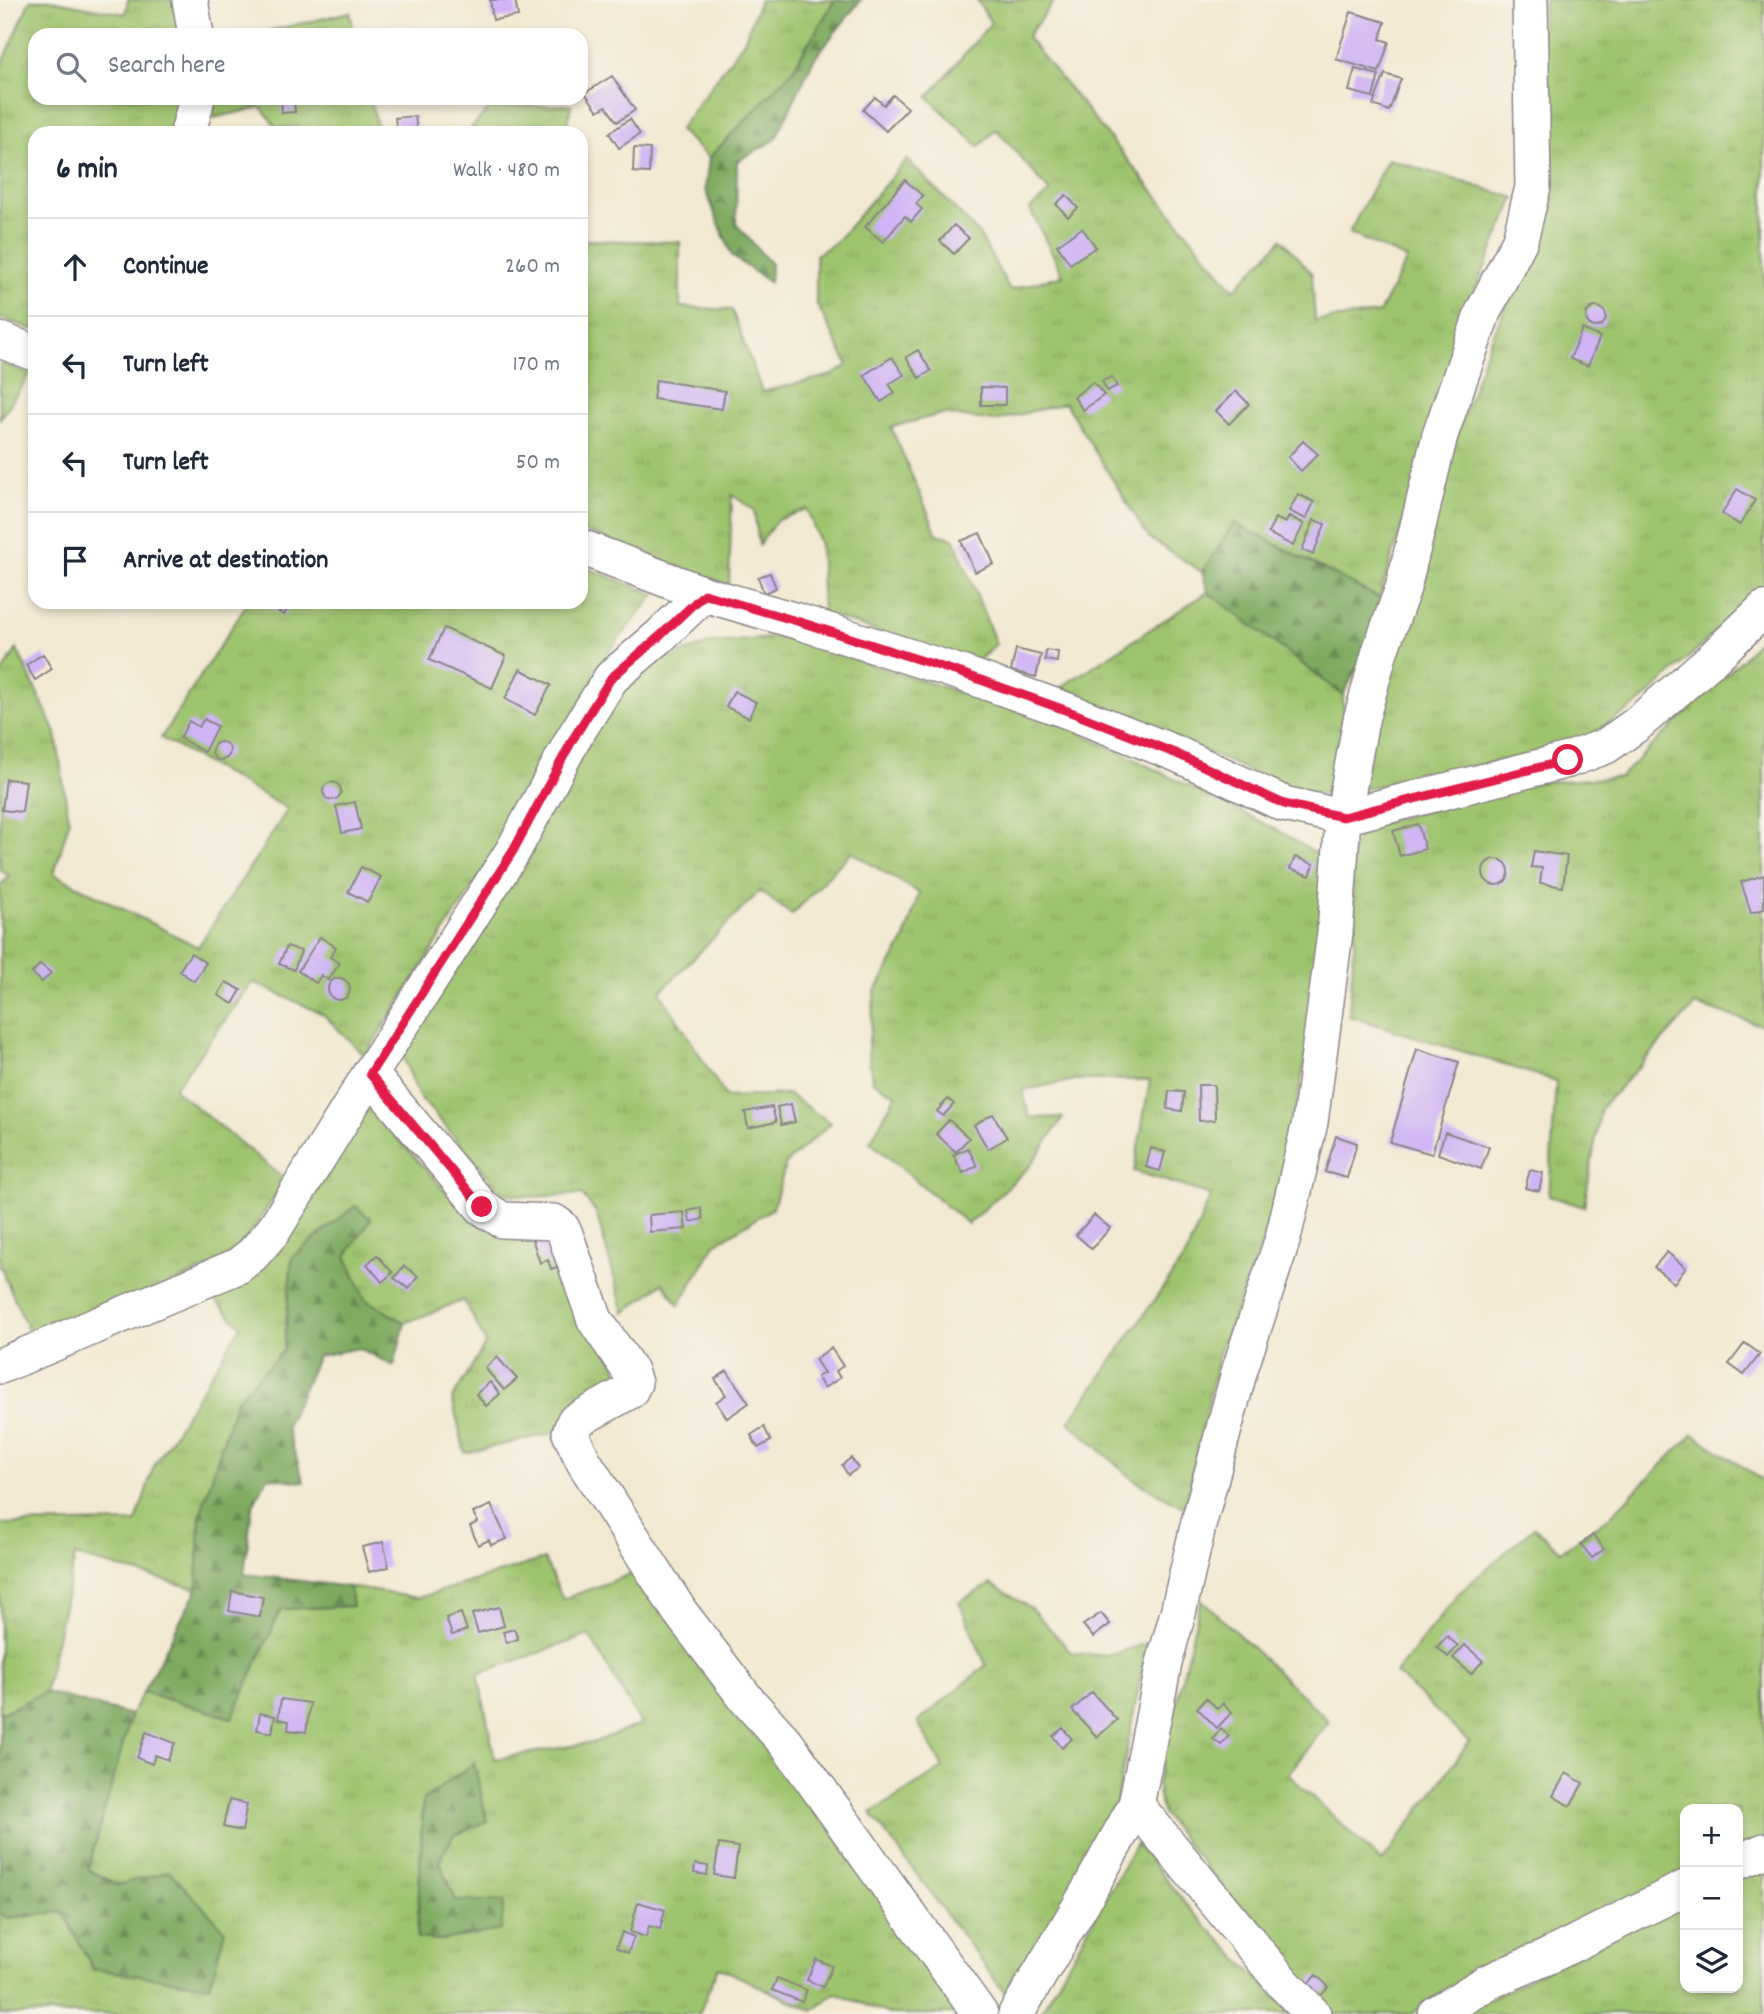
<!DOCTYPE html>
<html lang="en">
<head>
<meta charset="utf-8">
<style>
	body { margin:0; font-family:Dekko,sans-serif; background:#f2f2f3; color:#1f2937 }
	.controls { position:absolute; right:21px; bottom:21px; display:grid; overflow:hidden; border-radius:14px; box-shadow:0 4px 10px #0003 }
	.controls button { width:63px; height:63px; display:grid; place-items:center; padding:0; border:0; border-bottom:2px solid #e0e1e3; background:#fff; color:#1f2937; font:35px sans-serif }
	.stop { position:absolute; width:21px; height:21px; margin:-16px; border:5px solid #e11d48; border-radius:50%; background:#fff }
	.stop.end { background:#e11d48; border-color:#fff; box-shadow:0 2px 7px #0008 }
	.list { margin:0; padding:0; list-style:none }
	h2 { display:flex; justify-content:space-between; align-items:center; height:91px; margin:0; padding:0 28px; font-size:30px }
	h2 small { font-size:23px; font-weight:400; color:#747a83 }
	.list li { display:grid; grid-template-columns:46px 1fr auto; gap:21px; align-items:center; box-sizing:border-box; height:98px; padding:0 28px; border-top:2px solid #e0e1e3 }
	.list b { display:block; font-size:26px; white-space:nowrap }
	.list em { font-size:23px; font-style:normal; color:#747a83 }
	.icon { flex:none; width:38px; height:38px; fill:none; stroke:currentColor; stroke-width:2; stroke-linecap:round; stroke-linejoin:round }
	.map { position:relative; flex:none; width:1764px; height:2014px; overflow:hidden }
	.search { position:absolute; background:#fff; box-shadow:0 4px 10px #0003; left:28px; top:28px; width:560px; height:77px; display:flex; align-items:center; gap:18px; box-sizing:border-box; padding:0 24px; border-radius:21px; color:#747a83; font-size:26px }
	.panel { position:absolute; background:#fff; box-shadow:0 4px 10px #0003; left:28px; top:126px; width:560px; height:483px; border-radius:21px }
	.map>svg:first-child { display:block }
	.grass { fill:url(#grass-tufts); stroke:#607354; stroke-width:2; fill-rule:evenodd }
	.forest { fill:url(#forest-firs); stroke:#50664e; stroke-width:2 }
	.building { fill:#d0b4f5 }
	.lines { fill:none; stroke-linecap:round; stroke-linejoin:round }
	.minor-casing { stroke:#8a8687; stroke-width:38 }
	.minor { stroke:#fff; stroke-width:35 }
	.route { stroke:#e11d48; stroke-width:9 }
</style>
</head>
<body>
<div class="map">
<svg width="1764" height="2014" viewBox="0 0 1764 2014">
	<defs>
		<pattern id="grass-tufts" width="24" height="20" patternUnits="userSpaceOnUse" patternTransform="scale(1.75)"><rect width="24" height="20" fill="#9fc46e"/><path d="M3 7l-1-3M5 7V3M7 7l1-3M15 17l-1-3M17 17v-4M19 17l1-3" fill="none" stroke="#89a860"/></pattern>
		<pattern id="forest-firs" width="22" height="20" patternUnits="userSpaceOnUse" patternTransform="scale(1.75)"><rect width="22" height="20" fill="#7faa61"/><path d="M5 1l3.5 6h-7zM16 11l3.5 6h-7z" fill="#688a51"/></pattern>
	</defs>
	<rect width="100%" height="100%" fill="#f7f3e8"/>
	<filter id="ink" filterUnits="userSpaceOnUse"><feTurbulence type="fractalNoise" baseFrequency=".0143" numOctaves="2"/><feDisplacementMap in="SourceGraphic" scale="14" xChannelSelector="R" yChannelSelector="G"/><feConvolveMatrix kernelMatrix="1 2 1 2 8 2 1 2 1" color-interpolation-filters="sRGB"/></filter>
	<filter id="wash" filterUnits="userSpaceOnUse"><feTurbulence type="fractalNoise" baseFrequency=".00686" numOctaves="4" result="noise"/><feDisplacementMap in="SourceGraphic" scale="28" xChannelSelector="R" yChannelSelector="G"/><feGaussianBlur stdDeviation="1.57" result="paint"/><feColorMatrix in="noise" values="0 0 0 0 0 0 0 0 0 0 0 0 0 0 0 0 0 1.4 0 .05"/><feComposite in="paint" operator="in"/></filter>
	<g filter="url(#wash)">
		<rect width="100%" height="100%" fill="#f3e9d3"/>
		<g class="grass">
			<path d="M 30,0 L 50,0 L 125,14 L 128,0 L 175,0 L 181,35 L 35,35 L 35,98 L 180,98 L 178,117 L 171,133 L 35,133 L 35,330 L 0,318 L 0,70 Z"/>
			<path d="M 760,0 L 835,0 L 791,72 L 709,158 L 679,130 L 744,41 Z"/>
			<path d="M 977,0 L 1055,0 L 1027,37 L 1234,290 L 1282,239 L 1312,274 L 1315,321 L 1379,313 L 1407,259 L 1349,233 L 1388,159 L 1515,198 L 1477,285 L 1379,598 L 1235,523 L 1202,572 L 1149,538 L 1065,403 L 994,421 L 942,414 L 891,427 L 937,534 L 954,538 L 996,644 L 974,665 L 823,613 L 820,545 L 807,509 L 777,520 L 759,545 L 754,510 L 732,495 L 729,585 L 581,530 L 581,235 L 584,240 L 680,242 L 680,307 L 732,310 L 762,392 L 832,375 L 848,365 L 816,302 L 816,255 L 836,242 L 907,159 L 979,234 L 1010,290 L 1063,275 L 1030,209 L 1050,192 L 996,129 L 979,147 L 928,97 L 991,23 Z"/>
			<path d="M 1544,0 L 1764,0 L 1764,587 L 1641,702 L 1574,746 L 1362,789 L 1381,685 L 1444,473 L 1486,351 L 1518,280 Z"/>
			<path d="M 350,12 L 355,35 L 252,35 Z"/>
			<path d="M 213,98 L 370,98 L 379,133 L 301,133 L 298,126 L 277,128 L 261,107 L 214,118 Z"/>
			<path d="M 571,105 L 566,133 L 471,133 L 471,128 L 491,107 Z"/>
			<path d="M 0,363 L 30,374 L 0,419 Z"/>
			<path d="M 581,566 L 655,594 L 611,649 L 493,855 L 365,1056 L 323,1014 L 253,982 L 174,1089 L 286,1180 L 249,1235 L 222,1262 L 34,1343 L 0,1266 L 0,886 L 9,876 L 0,870 L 0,675 L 17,649 L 56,733 L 69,822 L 54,874 L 198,947 L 288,809 L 161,738 L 248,602 L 581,602 Z"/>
			<path d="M 1208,592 L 1343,695 L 1344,738 L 1333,795 L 1296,792 L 1061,687 Z"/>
			<path d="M 1764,634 L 1764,1026 L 1695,1005 L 1601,1108 L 1584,1207 L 1549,1196 L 1556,1081 L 1349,1016 L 1355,932 L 1351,849 L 1365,827 L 1530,783 L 1620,777 L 1743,658 Z"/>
			<path d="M 783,637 L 1065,725 L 1277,830 L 1326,860 L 1314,1011 L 1280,1195 L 1219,1353 L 1185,1508 L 1134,1480 L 1069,1422 L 1186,1255 L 1211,1195 L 1134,1171 L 1150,1080 L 1076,1080 L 1023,1090 L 1029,1117 L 1063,1118 L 1030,1166 L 968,1224 L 870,1142 L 896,1095 L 872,1081 L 868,1049 L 875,992 L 904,941 L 919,893 L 851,852 L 792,915 L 760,891 L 660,992 L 726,1097 L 788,1094 L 831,1123 L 786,1163 L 773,1208 L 715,1244 L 679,1305 L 663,1283 L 624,1313 L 596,1212 L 581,1194 L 533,1197 L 503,1193 L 418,1095 L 403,1056 L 534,836 L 621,685 L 651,663 L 712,643 Z"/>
			<path d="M 368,1105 L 446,1192 L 484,1228 L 551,1237 L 623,1381 L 554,1433 L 465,1453 L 452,1399 L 486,1343 L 464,1300 L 405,1323 L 365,1299 L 346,1256 L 292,1257 L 284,1350 L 236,1400 L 200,1516 L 197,1589 L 75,1556 L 45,1692 L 0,1714 L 0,1524 L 136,1522 L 154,1466 L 241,1326 L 210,1295 Z"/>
			<path d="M 1693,1434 L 1764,1481 L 1764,1840 L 1738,1852 L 1738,1809 L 1685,1809 L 1685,1877 L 1475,1975 L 1411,2014 L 1325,2014 L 1162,1813 L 1157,1784 L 1201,1599 L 1329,1721 L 1288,1774 L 1382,1862 L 1469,1742 L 1396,1673 L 1458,1594 L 1534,1527 L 1561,1551 L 1609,1517 Z"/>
			<path d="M 544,1559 L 563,1599 L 637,1572 L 970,2014 L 889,2014 L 835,1993 L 813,2011 L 718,1967 L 699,2014 L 0,2014 L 0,1913 L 7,1917 L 63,1912 L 117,1885 L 88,1869 L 131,1715 L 143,1692 L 232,1718 L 281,1609 L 352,1606 L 349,1587 L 418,1598 ZM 589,1635 L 641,1724 L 595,1742 L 495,1759 L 478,1674 ZM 423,1800 L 453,1836 L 439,1860 L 456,1901 L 442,1940 L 417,1937 Z"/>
			<path d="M 991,1584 L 1031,1608 L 1072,1653 L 1108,1656 L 1147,1643 L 1117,1801 L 1074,1886 L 1007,1996 L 871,1813 L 943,1768 L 918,1722 L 986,1665 L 959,1602 Z"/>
			<path d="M 1136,1844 L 1193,1912 L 1292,2014 L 1040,2014 Z"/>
			<path d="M 1764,1861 L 1764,2014 L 1459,2014 L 1685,1899 L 1685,1988 L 1738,1988 L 1738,1874 Z"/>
		</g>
		<g class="forest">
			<path d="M 835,0 L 861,0 L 814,59 L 775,140 L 737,161 L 736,224 L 771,264 L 770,283 L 732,256 L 705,189 L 709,158 L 791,72 Z"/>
			<path d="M 1234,523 L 1379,598 L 1374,636 L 1343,695 L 1208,592 L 1202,572 Z"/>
			<path d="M 355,1206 L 371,1219 L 346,1256 L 365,1299 L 405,1323 L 394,1366 L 359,1348 L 318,1356 L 286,1427 L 304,1482 L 268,1477 L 252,1507 L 244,1574 L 349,1587 L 352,1606 L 281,1609 L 232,1718 L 143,1692 L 197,1589 L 200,1516 L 236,1400 L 284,1350 L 292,1257 Z"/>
			<path d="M 45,1692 L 131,1715 L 88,1869 L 117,1885 L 169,1871 L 225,1930 L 210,1986 L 93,1969 L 63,1912 L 7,1918 L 0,1913 L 0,1714 Z"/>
			<path d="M 474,1763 L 487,1821 L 453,1836 L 439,1860 L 456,1901 L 504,1901 L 501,1930 L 442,1940 L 417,1938 L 423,1800 Z"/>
		</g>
		<g id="blocks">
			<g class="building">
				<path d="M 490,0 L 515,0 L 518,16 L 493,20 Z"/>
				<path d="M 1351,12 L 1385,22 L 1380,39 L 1389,42 L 1379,72 L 1336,59 Z"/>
				<path d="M 1355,69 L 1379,75 L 1373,97 L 1349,91 Z"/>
				<path d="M 1385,74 L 1401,79 L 1389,111 L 1373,105 Z"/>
				<path d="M 612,76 L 635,110 L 617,122 L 606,106 L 598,111 L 585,93 Z"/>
				<path d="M 893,95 L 908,108 L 886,131 L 863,110 L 875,97 L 884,105 Z"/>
				<path d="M 281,98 L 294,98 L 295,112 L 282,113 Z"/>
				<path d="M 415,116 L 417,133 L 397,133 L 395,118 Z"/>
				<path d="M 630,119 L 640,134 L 619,148 L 609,133 Z"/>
				<path d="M 634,148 L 650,149 L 649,173 L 633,172 Z"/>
				<path d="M 905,180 L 923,196 L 916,204 L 922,209 L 911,222 L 905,216 L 883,242 L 865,227 Z"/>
				<path d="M 1066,195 L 1078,208 L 1068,217 L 1056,204 Z"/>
				<path d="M 954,225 L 969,238 L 954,254 L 940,241 Z"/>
				<path d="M 1082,228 L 1096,247 L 1070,264 L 1057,245 Z"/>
				<circle cx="1596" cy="317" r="10"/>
				<path d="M 1582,329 L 1600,337 L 1588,366 L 1570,359 Z"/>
				<path d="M 918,350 L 931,371 L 919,378 L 906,357 Z"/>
				<path d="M 892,357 L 904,375 L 889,384 L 895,393 L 881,402 L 864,375 Z"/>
				<path d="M 1112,377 L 1117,386 L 1107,391 L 1102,381 Z"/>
				<path d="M 656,380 L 725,391 L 722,409 L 653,399 Z"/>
				<path d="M 1093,382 L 1104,395 L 1083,410 L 1074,397 Z"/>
				<path d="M 981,387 L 1005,388 L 1005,405 L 981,405 Z"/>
				<path d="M 1236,391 L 1249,404 L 1229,424 L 1216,411 Z"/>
				<path d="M 1303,441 L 1318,454 L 1301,471 L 1288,457 Z"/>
				<path d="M 1737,489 L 1755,500 L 1740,525 L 1722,514 Z"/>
				<path d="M 1298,494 L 1314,502 L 1306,519 L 1289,511 Z"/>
				<path d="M 1289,516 L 1304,524 L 1293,546 L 1268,533 L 1275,518 L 1286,523 Z"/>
				<path d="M 1314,520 L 1325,524 L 1313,555 L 1302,550 Z"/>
				<path d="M 980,533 L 994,564 L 975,572 L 961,541 Z"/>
				<path d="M 770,573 L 776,588 L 764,593 L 758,577 Z"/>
				<path d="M 268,602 L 291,602 L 284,615 L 266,605 Z"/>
				<path d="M 444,628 L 506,656 L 492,688 L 429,660 Z"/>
				<path d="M 1016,649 L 1041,655 L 1036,677 L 1011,671 Z"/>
				<path d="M 1046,650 L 1058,652 L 1057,662 L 1045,660 Z"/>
				<path d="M 43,654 L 52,669 L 35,680 L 26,665 Z"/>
				<path d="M 520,669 L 551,685 L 535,715 L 505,699 Z"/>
				<path d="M 734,691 L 756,702 L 749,718 L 726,707 Z"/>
				<path d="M 204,719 L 217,726 L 204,752 L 180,738 L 189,721 L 199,727 Z"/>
				<circle cx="221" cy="751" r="9"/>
				<path d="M 6,779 L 26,781 L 22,812 L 2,810 Z"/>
				<circle cx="332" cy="791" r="9"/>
				<path d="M 355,802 L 361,829 L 342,833 L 336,806 Z"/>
				<path d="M 1418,824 L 1425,849 L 1400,856 L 1393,831 Z"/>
				<path d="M 1534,851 L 1567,856 L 1563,887 L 1540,883 L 1542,868 L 1531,867 Z"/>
				<path d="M 1295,857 L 1314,864 L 1310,876 L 1290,869 Z"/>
				<circle cx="1496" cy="872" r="13"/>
				<path d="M 361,867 L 381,877 L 368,902 L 348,892 Z"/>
				<path d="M 1764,875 L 1764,909 L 1751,913 L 1741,882 Z"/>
				<path d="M 320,937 L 336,947 L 330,957 L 340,963 L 328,980 L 321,975 L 316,983 L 298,971 Z"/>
				<path d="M 287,946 L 301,951 L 294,970 L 279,964 Z"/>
				<path d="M 191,953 L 206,963 L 194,981 L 179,971 Z"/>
				<path d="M 40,964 L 51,973 L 42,982 L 32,973 Z"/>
				<circle cx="339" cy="989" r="11"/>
				<path d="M 226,982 L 241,990 L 233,1004 L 218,995 Z"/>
				<path d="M 1417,1049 L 1459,1062 L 1432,1154 L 1390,1142 Z"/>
				<path d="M 1198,1085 L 1214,1085 L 1215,1120 L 1199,1121 Z"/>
				<path d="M 1169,1091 L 1184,1092 L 1182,1111 L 1167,1109 Z"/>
				<path d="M 948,1099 L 954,1104 L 943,1116 L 937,1111 Z"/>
				<path d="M 791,1104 L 795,1122 L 781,1125 L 777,1107 Z"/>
				<path d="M 772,1107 L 776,1122 L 748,1128 L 745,1112 Z"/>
				<path d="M 993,1114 L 1007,1138 L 988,1149 L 974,1125 Z"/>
				<path d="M 949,1120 L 969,1138 L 956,1152 L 936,1134 Z"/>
				<path d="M 1445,1132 L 1489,1147 L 1481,1169 L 1438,1154 Z"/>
				<path d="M 1336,1136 L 1357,1143 L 1347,1178 L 1325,1172 Z"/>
				<path d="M 968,1148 L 977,1166 L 963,1173 L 953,1155 Z"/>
				<path d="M 1151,1148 L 1165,1152 L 1160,1171 L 1146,1167 Z"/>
				<path d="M 1530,1170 L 1543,1173 L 1539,1191 L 1525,1188 Z"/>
				<path d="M 701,1208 L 703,1219 L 690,1222 L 688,1211 Z"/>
				<path d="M 684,1212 L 686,1229 L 650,1232 L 649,1215 Z"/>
				<path d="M 1094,1215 L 1110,1228 L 1092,1249 L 1076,1235 Z"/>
				<path d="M 528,1226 L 557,1233 L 568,1264 L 551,1269 L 548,1260 L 540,1263 Z"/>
				<path d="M 1667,1252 L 1686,1268 L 1674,1283 L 1654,1267 Z"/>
				<path d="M 377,1255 L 393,1273 L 382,1282 L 367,1264 Z"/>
				<path d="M 404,1266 L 418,1276 L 409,1289 L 394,1278 Z"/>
				<path d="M 1745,1343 L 1760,1354 L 1744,1375 L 1729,1364 Z"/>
				<path d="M 831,1348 L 843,1366 L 836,1371 L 840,1378 L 824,1388 L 817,1377 L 824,1373 L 815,1359 Z"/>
				<path d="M 497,1357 L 517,1379 L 504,1390 L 485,1368 Z"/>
				<path d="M 727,1371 L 749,1403 L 727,1418 L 716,1402 L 726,1395 L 715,1379 Z"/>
				<path d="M 490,1382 L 500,1394 L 486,1406 L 476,1394 Z"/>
				<path d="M 764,1427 L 771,1441 L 758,1448 L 751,1435 Z"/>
				<path d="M 851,1458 L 858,1468 L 848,1475 L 842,1465 Z"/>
				<path d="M 491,1505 L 507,1539 L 491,1545 L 489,1540 L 478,1545 L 470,1526 L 478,1522 L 473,1513 Z"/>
				<path d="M 1593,1535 L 1604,1549 L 1592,1558 L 1581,1544 Z"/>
				<path d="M 383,1542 L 389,1567 L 369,1572 L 362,1547 Z"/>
				<path d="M 232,1591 L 263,1597 L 260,1617 L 229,1611 Z"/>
				<path d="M 499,1607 L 504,1626 L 478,1633 L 472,1614 Z"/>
				<path d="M 461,1613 L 467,1630 L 452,1635 L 446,1618 Z"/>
				<path d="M 1101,1613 L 1110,1624 L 1093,1637 L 1083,1625 Z"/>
				<path d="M 514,1629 L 518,1639 L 507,1643 L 503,1632 Z"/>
				<path d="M 1447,1636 L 1458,1646 L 1448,1657 L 1437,1647 Z"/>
				<path d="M 1465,1645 L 1483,1661 L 1471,1674 L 1453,1658 Z"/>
				<path d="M 1092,1692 L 1117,1720 L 1097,1737 L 1072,1710 Z"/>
				<path d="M 1206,1698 L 1218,1709 L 1223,1703 L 1232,1712 L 1217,1728 L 1197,1708 Z"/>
				<path d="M 281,1699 L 310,1703 L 306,1732 L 288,1730 L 289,1721 L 278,1719 Z"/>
				<path d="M 260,1713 L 275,1716 L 272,1733 L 257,1730 Z"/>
				<path d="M 1063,1728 L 1072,1739 L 1062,1748 L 1053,1736 Z"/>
				<path d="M 1221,1728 L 1229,1736 L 1221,1745 L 1213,1739 Z"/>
				<path d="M 146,1732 L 175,1743 L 168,1760 L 155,1755 L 152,1764 L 137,1758 Z"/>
				<path d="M 1566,1773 L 1583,1783 L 1570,1806 L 1553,1796 Z"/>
				<path d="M 229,1800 L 247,1804 L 242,1831 L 223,1827 Z"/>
				<path d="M 719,1844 L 738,1847 L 734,1878 L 714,1875 Z"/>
				<path d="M 695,1864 L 708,1866 L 707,1875 L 694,1873 Z"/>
				<path d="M 638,1902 L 665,1910 L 660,1929 L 649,1926 L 646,1937 L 630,1932 Z"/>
				<path d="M 622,1932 L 634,1937 L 628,1953 L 616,1948 Z"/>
				<path d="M 816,1959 L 832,1966 L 823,1987 L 807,1980 Z"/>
				<path d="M 1316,1975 L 1329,1987 L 1318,1999 L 1305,1987 Z"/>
				<path d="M 777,1978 L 807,1990 L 802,2002 L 772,1990 Z"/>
			</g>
		</g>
	</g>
	<g filter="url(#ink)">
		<use href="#blocks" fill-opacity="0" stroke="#8a8687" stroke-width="2"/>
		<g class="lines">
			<g class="minor-casing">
				<g id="minor">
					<path d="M 190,0 L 196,35"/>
					<path d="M 188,133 L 197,98"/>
					<path d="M 0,340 L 35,353"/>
					<path d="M 581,547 L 704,594 L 800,622 L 961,673 L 1068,711 L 1177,754 L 1284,804 L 1343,817 L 1568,760 L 1606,746 L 1636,725 L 1711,660 L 1764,609"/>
					<path d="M 370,1074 L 482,1207 L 502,1220 L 554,1222 L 561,1227 L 565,1234 L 595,1320 L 630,1371 L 634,1383 L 630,1391 L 574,1422 L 570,1433 L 584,1462 L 680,1612 L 747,1700 L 786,1743 L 980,2014"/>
					<path d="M 0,1366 L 238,1266 L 253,1254 L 273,1231 L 370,1074 L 513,851 L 573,739 L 611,678 L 660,636 L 704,594"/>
					<path d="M 1738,1862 L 1764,1851"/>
					<path d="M 1016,2014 L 1083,1901 L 1136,1805"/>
					<path d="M 1313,2014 L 1284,1984 L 1136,1805 L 1164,1663 L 1178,1613 L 1199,1522 L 1240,1369 L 1283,1238 L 1310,1122 L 1335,933 L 1343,817 L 1361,720 L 1380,651 L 1403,588 L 1440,435 L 1483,312 L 1520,240 L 1533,187 L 1530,0"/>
					<path d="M 1436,2014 L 1488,1982 L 1547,1957 L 1685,1888"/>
				</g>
			</g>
			<use href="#minor" class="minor"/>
		</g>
	</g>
	<g class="lines" filter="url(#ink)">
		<path class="route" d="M 482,1207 L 370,1074 L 513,851 L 573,739 L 611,678 L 660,636 L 704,594 L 800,622 L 961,673 L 1068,711 L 1177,754 L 1284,804 L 1343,817 L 1568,760"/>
	</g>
</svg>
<div class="controls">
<button>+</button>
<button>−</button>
<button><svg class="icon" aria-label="layers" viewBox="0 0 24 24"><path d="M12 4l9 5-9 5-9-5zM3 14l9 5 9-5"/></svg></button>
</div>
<div class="stop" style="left:1568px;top:760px"></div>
<div class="stop end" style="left:482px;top:1207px"></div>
<div class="search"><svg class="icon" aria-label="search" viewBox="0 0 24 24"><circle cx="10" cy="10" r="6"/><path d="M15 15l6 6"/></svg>Search here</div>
<section class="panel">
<h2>6 min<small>Walk · 480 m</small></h2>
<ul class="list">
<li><svg class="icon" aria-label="ahead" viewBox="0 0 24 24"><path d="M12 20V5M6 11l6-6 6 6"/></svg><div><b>Continue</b></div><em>260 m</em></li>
<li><svg class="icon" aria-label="left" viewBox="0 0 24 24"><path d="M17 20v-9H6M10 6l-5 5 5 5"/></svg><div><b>Turn left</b></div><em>170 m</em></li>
<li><svg class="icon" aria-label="left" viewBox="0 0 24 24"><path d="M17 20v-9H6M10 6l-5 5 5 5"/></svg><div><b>Turn left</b></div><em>50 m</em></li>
<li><svg class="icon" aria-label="arrive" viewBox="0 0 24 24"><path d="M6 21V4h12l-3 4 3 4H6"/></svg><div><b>Arrive at destination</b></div></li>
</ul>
</section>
</div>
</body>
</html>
